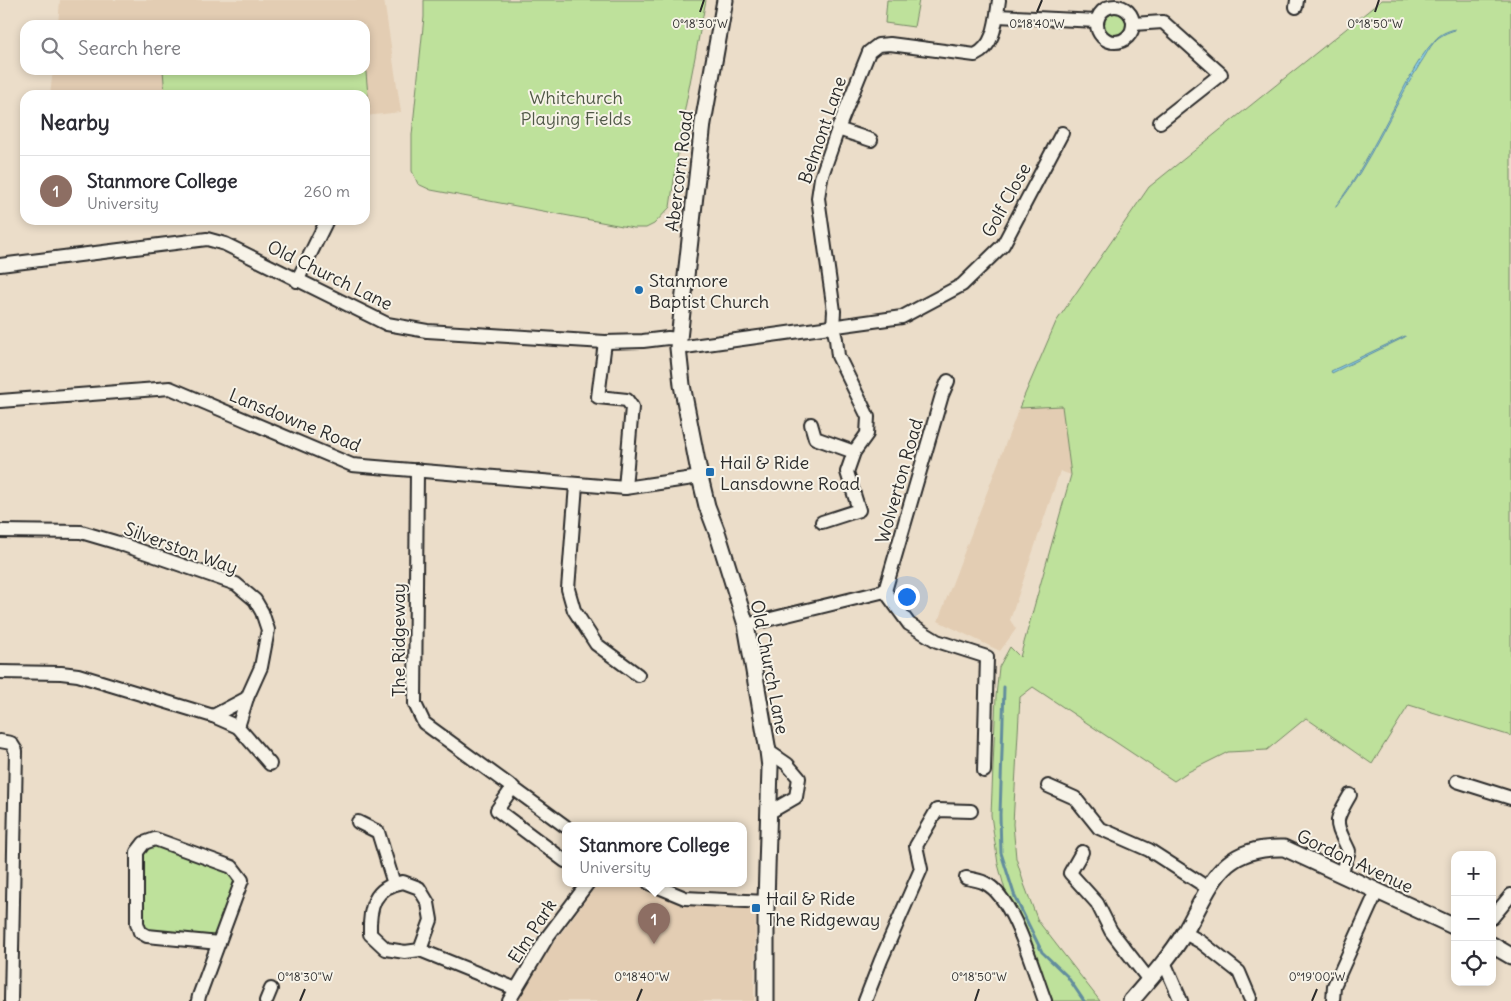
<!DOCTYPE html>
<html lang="en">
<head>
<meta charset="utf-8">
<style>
	body { margin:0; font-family:Delius,sans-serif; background:#f2f2f3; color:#2b2b33 }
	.controls { position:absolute; right:15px; bottom:15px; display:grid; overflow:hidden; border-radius:10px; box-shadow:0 2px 8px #0003 }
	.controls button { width:45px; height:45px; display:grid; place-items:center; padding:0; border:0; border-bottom:1px solid #e1e1e2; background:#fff; color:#2b2b33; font:25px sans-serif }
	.you { position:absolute; left:906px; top:596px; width:18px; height:18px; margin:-12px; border:4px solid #fff; border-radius:50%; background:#1a73e8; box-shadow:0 0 0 8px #1a73e833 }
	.badge { display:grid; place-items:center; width:32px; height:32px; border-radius:50%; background:#d93025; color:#fff; font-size:16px; font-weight:700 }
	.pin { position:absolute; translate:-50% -41px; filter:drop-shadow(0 1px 2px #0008) }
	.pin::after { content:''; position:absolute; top:26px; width:18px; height:15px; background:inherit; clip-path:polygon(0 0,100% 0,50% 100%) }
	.popup { position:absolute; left:562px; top:822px; width:185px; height:65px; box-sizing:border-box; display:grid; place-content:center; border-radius:10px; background:#fff; filter:drop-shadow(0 1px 4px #0005); font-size:16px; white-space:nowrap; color:#7c7c81 }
	.popup b { font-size:19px; color:#2b2b33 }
	.popup::after { content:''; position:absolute; left:50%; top:100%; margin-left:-10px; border:10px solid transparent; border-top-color:#fff }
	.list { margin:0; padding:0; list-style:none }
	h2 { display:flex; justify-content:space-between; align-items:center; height:65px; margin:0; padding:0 20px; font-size:21px }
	h2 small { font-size:16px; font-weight:400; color:#7c7c81 }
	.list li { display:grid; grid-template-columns:32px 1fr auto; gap:15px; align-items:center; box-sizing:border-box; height:70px; padding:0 20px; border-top:1px solid #e1e1e2 }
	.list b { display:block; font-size:19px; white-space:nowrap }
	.list p { margin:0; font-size:16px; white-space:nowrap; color:#7c7c81 }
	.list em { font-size:16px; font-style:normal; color:#7c7c81 }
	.icon { flex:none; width:28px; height:28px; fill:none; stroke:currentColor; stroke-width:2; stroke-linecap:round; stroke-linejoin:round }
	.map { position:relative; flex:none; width:1511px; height:1001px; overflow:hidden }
	.search { position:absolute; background:#fff; box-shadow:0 2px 8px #0003; left:20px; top:20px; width:350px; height:55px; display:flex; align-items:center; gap:12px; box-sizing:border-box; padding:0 18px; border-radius:15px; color:#7c7c81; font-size:19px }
	.panel { position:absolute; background:#fff; box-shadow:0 2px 8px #0003; left:20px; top:90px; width:350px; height:135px; border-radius:15px }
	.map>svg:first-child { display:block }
	.built { fill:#e3cdb3 }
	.green { fill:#bee19b; stroke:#748663 }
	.water { fill:#87cee9; stroke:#628d9d }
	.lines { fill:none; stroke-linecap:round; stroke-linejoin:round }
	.stream { stroke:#628d9d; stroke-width:3 }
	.minor-casing { stroke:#2b2b2b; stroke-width:16 }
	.tertiary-casing { stroke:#2b2b2b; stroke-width:19 }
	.minor { stroke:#f7f3e8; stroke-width:12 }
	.tertiary { stroke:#f7f3e8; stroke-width:15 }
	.ticks { fill:none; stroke:#2b2b2b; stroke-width:2 }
	.poi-dot { fill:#1f6fb2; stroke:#f7f3e8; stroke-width:2 }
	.labels { text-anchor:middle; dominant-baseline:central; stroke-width:4; stroke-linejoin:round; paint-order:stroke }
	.park-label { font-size:18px; fill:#505847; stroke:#f7f3e8 }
	.street-label { font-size:18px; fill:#2b2b2b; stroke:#f7f3e8 }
	.poi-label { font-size:18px; fill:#2b2b2b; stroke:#f7f3e8; text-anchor:start }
	.ticks-label { font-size:12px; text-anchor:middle; fill:#2b2b2b; stroke:#f7f3e8; stroke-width:4; stroke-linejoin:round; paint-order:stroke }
</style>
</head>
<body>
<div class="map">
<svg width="1511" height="1001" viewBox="0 0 1511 1001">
	<rect width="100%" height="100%" fill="#ebddc9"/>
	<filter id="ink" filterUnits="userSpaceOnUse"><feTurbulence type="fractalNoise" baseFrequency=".02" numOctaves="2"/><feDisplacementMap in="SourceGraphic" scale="10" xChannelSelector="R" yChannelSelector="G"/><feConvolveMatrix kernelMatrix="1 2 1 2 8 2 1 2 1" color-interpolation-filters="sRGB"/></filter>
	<g filter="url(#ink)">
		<g class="built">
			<path d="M 60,0 L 384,0 L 401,112 L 365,116 L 365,95 L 50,95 L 53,70 L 365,70 L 365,25 L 58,25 Z"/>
			<path d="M 1062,406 L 1071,475 L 1060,471 L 1010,620 L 1016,629 L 1000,651 L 938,621 L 1019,408 Z"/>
			<path d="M 598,883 L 644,883 L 676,900 L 756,906 L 754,1001 L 518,1001 L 525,982 Z"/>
		</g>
		<g class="green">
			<path d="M 424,0 L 706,0 L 683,119 L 670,207 L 654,224 L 646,228 L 633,228 L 431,190 L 418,184 L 412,171 L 412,135 L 424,17 Z"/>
			<path d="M 887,0 L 919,0 L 914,27 L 885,23 Z"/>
			<path d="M 1382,0 L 1511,0 L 1511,736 L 1409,705 L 1372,764 L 1306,718 L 1267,750 L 1228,752 L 1186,773 L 1174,781 L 1033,687 L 1020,697 L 1013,824 L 1016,858 L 1024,884 L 1038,921 L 1100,1001 L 1053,1001 L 1022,922 L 1005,890 L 998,864 L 991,815 L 996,696 L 999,667 L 1010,647 L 1020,657 L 1071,475 L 1062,406 L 1019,408 L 1056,322 L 1149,187 Z"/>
			<circle cx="1114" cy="24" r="12"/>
			<path d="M 365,61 L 369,107 L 365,108 L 365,95 L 165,95 L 163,70 L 365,70 Z"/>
			<path d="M 154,844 L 227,868 L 236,883 L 218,936 L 151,933 L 140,922 L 142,854 Z"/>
		</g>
		<g class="water">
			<path d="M 1455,29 L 1455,30 C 1448,32 1439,36 1435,41 C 1429,48 1425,57 1420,64 C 1391,111 1370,164 1336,207 L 1335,207 C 1356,180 1374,145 1390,115 C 1403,91 1416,60 1435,40 C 1440,34 1447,31 1455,29 Z"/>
			<path d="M 1405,336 L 1405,337 L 1332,373 L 1331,371 Z"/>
		</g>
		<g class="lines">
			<path class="stream" d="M 1004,687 L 1000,815 L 1001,853 L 1015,897 L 1042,952 L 1067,976 L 1084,1001"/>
			<g class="minor-casing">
				<g id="minor">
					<circle cx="1115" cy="24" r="18"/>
					<path d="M 1296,7 L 1297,0"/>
					<path d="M 997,16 L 1097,21"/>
					<path d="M 1133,24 L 1163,22 L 1221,74 L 1160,122"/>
					<path d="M 838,129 L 871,140"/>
					<path d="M 0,265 L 207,239 L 225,244 L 387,324 L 427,331 L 605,342 L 643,341 L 668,338 L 679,339"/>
					<path d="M 297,281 L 327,220"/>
					<path d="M 605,342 L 598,397 L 627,400 L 632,407 L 625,488"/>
					<path d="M 678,348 L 902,317 L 962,285 L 1003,245 L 1062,133"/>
					<path d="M 0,401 L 170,388 L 352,465 L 625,488 L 700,477"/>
					<path d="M 811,424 L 815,438 L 854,452"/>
					<path d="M 417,470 L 415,704 L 424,723 L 565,826"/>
					<path d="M 576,485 L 568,589 L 574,610 L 596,644 L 638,675"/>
					<path d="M 822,522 L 859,510 L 847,472 L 854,452 L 867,434 L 868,417 L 838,356 L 836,339 L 833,327 L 834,311 L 818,198 L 821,178 L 838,129 L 869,52 L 878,45 L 890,44 L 975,55 C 995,46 996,20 999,0"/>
					<path d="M 0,531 L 81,532 L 115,542 L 236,584 L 255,600 L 262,612 L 268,630 L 261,667 L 247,698 L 213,716 L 78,675 L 61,673 L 0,672"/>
					<path d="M 885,591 L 909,624 L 937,641 L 987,657 L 984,771"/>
					<path d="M 885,591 L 942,395 L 948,381"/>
					<path d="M 746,625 L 885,591"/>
					<path d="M 247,698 L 238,727 L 270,764"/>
					<path d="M 213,716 L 238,727"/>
					<path d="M 0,741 L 11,743 L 16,751 L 11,1001"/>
					<path d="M 768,751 L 787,764 L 799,778 L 796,797 L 770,812"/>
					<path d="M 1457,781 L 1511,798"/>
					<path d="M 1048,786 L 1075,798 L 1099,828 L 1149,850 L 1208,888"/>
					<path d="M 513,787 L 497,810 L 565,861"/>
					<path d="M 358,822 L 378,832 L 394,884"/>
					<path d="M 1082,852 L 1070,873 L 1097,903 L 1111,931 L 1149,980"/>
					<path d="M 1341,874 L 1349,851 C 1335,821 1333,824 1350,795"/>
					<path d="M 966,878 C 972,879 979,880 985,883 C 1014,897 1033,970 1045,1001"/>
					<path d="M 403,882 L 419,888 L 428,903 L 431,920 L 420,950 L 405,952 L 386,949 L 370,934 C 369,907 374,887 403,882 Z"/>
					<path d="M 649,883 L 685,898 L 766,902"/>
					<path d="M 1492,918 L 1511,895"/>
					<path d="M 1185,933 L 1201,942 L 1239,972 L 1250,998"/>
					<path d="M 420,950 L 516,989"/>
					<path d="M 1164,962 L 1181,1001"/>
					<path d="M 198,1001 L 199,996 L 242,880 L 232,867 L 155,839 L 144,843 L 137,852 L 137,923 L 140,932 L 147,936 L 219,943"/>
					<path d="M 266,1001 L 271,989"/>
					<path d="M 509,1001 L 548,936 L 588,883"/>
					<path d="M 865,1001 L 881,960 L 921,869 L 916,846 L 937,810 L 971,811"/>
					<path d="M 1333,1001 L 1334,986 L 1377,891"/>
				</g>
			</g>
			<g class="tertiary-casing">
				<g id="tertiary">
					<path d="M 725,0 L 703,123 L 678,348 L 682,385 L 700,477 L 707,506 L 718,535 L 746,625 L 768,751 L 770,767 L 766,902 L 766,1001"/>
					<path d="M 1492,945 L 1511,956"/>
					<path d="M 1131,1001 C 1150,979 1170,957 1185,932 C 1212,885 1219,846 1284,848 L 1455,927"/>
				</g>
			</g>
			<use href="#minor" class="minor"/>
			<use href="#tertiary" class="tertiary"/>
		</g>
	</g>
	<path class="ticks" d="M 700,12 L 704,0M 1037,12 L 1042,0M 1375,12 L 1379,0M 300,1001 L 305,989M 637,1001 L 642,989M 975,1001 L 979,989M 1312,1001 L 1317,989"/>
	<g class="poi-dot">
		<circle cx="639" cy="290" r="5"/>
		<rect x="705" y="467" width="10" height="10" rx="2.5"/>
		<rect x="751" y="903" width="10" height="10" rx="2.5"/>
	</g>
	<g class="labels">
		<g class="park-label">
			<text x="576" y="97">Whitchurch<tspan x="576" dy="21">Playing Fields</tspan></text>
		</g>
		<g class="street-label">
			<text transform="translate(822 130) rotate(-71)">Belmont Lane</text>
			<text transform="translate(679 171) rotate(-83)">Abercorn Road</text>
			<text transform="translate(1006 200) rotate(-61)">Golf Close</text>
			<text transform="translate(330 275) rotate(26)">Old Church Lane</text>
			<text transform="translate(295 420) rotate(22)">Lansdowne Road</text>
			<text transform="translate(899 481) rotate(-74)">Wolverton Road</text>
			<text transform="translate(181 548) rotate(20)">Silverston Way</text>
			<text transform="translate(398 640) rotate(-90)">The Ridgeway</text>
			<text transform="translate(770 667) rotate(79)">Old Church Lane</text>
			<text transform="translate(1355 861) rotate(25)">Gordon Avenue</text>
			<text transform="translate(532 931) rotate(-57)">Elm Park</text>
		</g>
		<g class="poi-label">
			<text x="649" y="280">Stanmore<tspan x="649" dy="21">Baptist Church</tspan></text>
			<text x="720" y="462">Hail &amp; Ride<tspan x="720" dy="21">Lansdowne Road</tspan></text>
			<text x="766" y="898">Hail &amp; Ride<tspan x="766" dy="21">The Ridgeway</tspan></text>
		</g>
	</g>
	<g class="ticks-label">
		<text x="700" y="28">0°18'30"W</text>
		<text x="1037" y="28">0°18'40"W</text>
		<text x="1375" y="28">0°18'50"W</text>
		<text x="305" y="981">0°18'30"W</text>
		<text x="642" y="981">0°18'40"W</text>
		<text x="979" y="981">0°18'50"W</text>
		<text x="1317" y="981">0°19'00"W</text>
	</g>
</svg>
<div class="controls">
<button>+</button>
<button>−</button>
<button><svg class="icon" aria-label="locate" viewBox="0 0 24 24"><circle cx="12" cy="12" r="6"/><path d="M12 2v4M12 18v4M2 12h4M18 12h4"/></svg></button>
</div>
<div class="you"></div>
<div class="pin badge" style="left:654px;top:944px;background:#8d6e63">1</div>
<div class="popup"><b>Stanmore College</b>University</div>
<div class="search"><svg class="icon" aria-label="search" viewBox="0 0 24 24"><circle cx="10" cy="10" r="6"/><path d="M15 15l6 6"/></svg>Search here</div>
<section class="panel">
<h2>Nearby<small></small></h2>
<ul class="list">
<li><span class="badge" style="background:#8d6e63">1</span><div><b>Stanmore College</b><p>University</p></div><em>260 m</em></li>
</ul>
</section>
</div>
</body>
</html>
